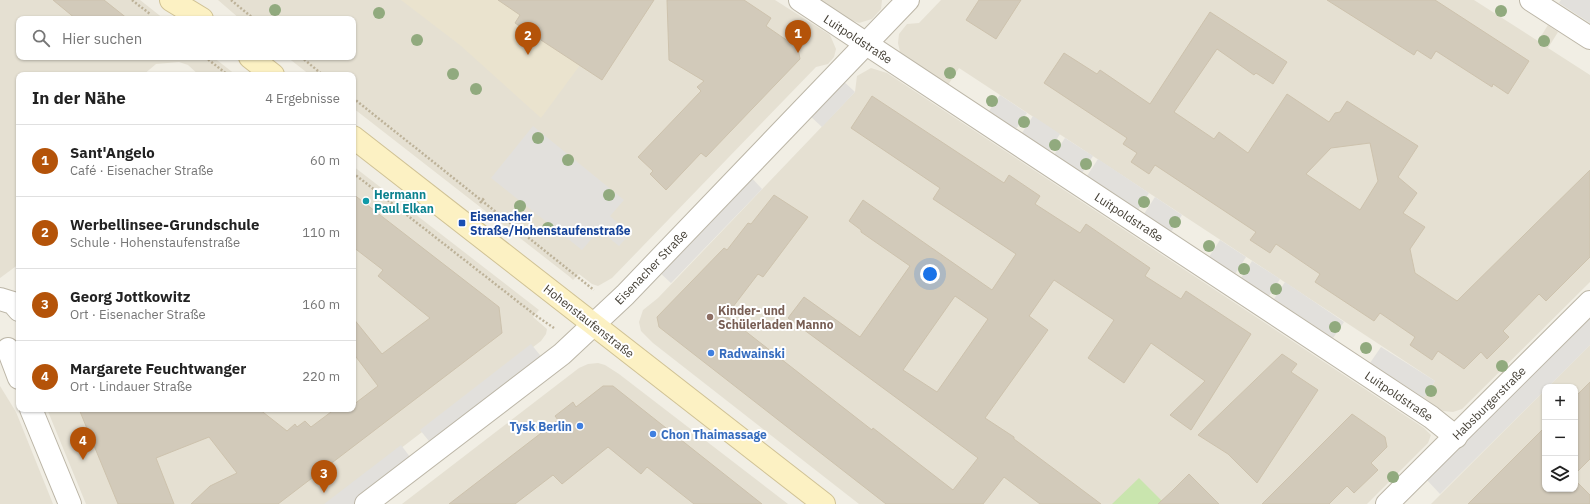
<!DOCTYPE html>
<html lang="de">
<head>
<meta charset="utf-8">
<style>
	body { margin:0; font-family:"IBM Plex Sans",sans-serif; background:#f6f6f6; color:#222 }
	.controls { position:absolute; right:12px; bottom:12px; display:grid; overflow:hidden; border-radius:8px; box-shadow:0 1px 3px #0004 }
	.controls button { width:36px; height:36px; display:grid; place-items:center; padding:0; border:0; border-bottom:1px solid #e0e0e0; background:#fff; color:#222; font:20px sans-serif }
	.you { position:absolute; left:930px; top:274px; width:14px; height:14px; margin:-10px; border:3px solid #fff; border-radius:50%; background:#1a73e8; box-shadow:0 0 0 6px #1a73e833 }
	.badge { display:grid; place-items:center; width:26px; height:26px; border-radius:50%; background:#b45309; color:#fff; font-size:13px; font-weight:700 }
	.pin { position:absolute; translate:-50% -33px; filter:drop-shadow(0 1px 2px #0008) }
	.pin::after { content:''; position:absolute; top:21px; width:14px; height:12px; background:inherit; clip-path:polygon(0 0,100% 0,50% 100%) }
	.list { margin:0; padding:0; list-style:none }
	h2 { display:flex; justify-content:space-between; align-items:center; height:52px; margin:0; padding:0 16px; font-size:17px }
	h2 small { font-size:13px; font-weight:400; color:#767676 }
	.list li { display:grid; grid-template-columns:26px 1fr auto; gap:12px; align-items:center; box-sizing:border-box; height:72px; padding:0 16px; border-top:1px solid #e0e0e0 }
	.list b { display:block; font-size:15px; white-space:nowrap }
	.list p { margin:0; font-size:13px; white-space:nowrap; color:#767676 }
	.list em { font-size:13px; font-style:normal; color:#767676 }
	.icon { flex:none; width:22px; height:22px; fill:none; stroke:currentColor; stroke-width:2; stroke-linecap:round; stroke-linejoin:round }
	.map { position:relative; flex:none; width:1590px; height:504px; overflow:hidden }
	.search { position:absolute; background:#fff; box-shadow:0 1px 3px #0004; left:16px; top:16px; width:340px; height:44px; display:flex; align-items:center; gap:10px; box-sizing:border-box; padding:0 14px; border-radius:8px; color:#767676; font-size:15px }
	.panel { position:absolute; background:#fff; box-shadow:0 1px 3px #0004; left:16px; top:72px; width:340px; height:340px; border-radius:8px }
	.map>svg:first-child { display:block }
	.residential { fill:#e5e0d2 }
	.education { fill:#eae3ce }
	.green { fill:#c9e5ae }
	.parking { fill:#e2e0dc }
	.building { fill:#d2caba; stroke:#cdc2ad; fill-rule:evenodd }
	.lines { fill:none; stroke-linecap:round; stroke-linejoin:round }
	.street-casing { stroke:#bcb6a7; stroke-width:24 }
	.secondary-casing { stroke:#d0c295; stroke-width:24 }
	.path { stroke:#bdb299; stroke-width:2.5; stroke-dasharray:2 2; stroke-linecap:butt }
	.street { stroke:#fff; stroke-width:22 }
	.secondary { stroke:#fcf1c3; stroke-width:22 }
	.tree { fill:#91aa7e }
	.culture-dot { fill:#0f9aa8; stroke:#fff; stroke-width:1.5 }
	.transit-dot { fill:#1a4fb4; stroke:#fff; stroke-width:1.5 }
	.education-dot { fill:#8d6e63; stroke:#fff; stroke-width:1.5 }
	.shop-dot { fill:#3f7fe0; stroke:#fff; stroke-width:1.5 }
	.labels { text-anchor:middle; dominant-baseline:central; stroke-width:4; stroke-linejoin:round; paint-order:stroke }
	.street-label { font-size:12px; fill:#433e34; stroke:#fff }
	.culture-label { font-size:12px; font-weight:bold; fill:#0d838f; stroke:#fff; text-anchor:start }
	.transit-label { font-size:12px; font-weight:bold; fill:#164399; stroke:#fff; text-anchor:start }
	.education-label { font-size:12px; font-weight:bold; fill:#785e54; stroke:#fff; text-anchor:start }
	.shop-label { font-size:12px; font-weight:bold; fill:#366cbe; stroke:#fff; text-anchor:start }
</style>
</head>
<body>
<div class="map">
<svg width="1590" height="504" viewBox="0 0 1590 504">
	<rect width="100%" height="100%" fill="#f1eee4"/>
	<g class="residential">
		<path d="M 0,0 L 140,0 L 164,19 L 19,19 L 19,57 L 213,57 L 236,75 L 199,75 L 188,65 L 179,62 L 156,64 L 143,75 L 19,75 L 19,264 L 0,278 Z"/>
		<path d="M 218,0 L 775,0 L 830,35 L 836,49 L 834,57 L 828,64 L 816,67 L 612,278 L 598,286 L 592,284 L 579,274 L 573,280 L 570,277 L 353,108 L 353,75 L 310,75 L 287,57 L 353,57 L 353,19 L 240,19 Z"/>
		<path d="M 819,0 L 882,0 L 881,9 L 872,19 L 859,23 L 851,20 Z"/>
		<path d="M 941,0 L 1474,0 L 1538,41 L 1548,25 L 1558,32 L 1548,48 L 1590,75 L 1590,282 L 1462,409 L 1453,412 L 1443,411 L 1424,398 L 1435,381 L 959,68 L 948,85 L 904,55 L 900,52 L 898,43 L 899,34 L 907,24 L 919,23 Z"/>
		<path d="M 871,68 L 887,73 L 1424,428 L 1431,435 L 1428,443 L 1367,504 L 859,504 L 653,343 L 641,331 L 639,322 L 643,310 L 658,298 L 855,92 L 857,76 Z"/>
		<path d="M 353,166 L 539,310 L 533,317 L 547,329 L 546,334 L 541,341 L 328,504 L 86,504 L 47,409 L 353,409 Z"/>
		<path d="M 1590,345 L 1590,504 L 1431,504 L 1545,390 L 1545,489 L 1575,489 L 1575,387 L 1548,387 Z"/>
		<path d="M 598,363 L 605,365 L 619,374 L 788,504 L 402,504 L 579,368 L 588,364 Z"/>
		<path d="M 0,386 L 16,412 L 53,504 L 0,504 Z"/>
	</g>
	<path class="education" d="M 401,0 L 622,0 L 580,65 L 541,118 L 460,45 Z"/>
	<path class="green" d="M 1139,478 L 1162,501 L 1158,504 L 1112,504 Z"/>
	<g class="parking">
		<path d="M 1561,0 L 1590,0 L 1590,23 L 1559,3 Z"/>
		<path d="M 841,79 L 855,92 L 822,127 L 807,113 Z"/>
		<path d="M 1000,95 L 1027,113 L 1016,129 L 989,111 Z"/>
		<path d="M 1033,116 L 1060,134 L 1049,151 L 1022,133 Z"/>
		<path d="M 533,126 L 624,200 L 610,216 L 630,234 L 619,246 L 599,230 L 582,250 L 491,178 Z"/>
		<path d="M 1065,138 L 1093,156 L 1082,173 L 1054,155 Z"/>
		<path d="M 1098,159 L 1149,193 L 1138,210 L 1087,176 Z"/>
		<path d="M 748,174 L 762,189 L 671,283 L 657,270 Z"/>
		<path d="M 1155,197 L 1182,215 L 1171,232 L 1144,214 Z"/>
		<path d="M 1220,240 L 1246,257 L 1235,274 L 1209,257 Z"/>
		<path d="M 1252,261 L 1280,279 L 1269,296 L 1241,278 Z"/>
		<path d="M 1285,282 L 1344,322 L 1333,338 L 1274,299 Z"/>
		<path d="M 1590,316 L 1590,345 L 1548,387 L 1545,387 L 1545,390 L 1440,494 L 1426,479 Z"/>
		<path d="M 531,344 L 544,360 L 433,446 L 420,430 Z"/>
		<path d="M 1381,347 L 1435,381 L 1424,398 L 1370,363 Z"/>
		<path d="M 401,445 L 413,461 L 357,504 L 324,504 Z"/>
	</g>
	<g class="building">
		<path d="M 53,0 L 104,0 L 128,19 L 76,19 Z"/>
		<path d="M 498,0 L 654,0 L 602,80 L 515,23 L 520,15 Z"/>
		<path d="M 667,0 L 744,0 L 771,18 L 766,26 L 798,48 L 800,59 L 706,157 L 701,153 L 666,190 L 650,174 L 653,171 L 638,157 L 701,91 L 697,87 L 704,81 L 669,60 Z"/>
		<path d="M 979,0 L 1021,0 L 996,39 L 966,20 Z"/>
		<path d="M 1327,0 L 1435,0 L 1529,61 L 1508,94 L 1493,84 L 1492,87 L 1436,51 L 1431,59 L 1417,50 L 1414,55 Z"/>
		<path d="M 1210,12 L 1287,62 L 1273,84 L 1256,73 L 1254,75 L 1217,49 L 1174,112 L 1214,139 L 1219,132 L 1248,153 L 1287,94 L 1329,122 L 1335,113 L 1340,112 L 1347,101 L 1418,146 L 1398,177 L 1417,193 L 1403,213 L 1425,227 L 1410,249 L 1415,273 L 1457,301 L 1590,170 L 1590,257 L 1546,301 L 1539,294 L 1503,331 L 1509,337 L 1487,359 L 1481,352 L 1464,369 L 1438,351 L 1432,360 L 1410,345 L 1415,337 L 1380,313 L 1374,321 L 1315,282 L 1320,274 L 1276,244 L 1270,253 L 1250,240 L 1256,232 L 1220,208 L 1155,165 L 1149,174 L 1131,162 L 1137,153 L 1123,144 L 1127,138 L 1044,83 L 1064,53 L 1097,74 L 1100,70 L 1150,104 ZM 1370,143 L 1378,181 L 1360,210 L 1306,174 L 1331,148 Z"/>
		<path d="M 872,96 L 1004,183 L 1009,175 L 1040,196 L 1035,204 L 1080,233 L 1086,224 L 1150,268 L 1145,276 L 1181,299 L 1186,291 L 1251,334 L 1191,430 L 1170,415 L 1205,381 L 1151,343 L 1124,383 L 1088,358 L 1114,320 L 1054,280 L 1029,316 L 1048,330 L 985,418 L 1014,437 L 1014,439 L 1101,504 L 1040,504 L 1004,477 L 983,504 L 886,504 L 659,327 L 657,317 L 724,248 L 727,250 L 748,223 L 751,224 L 774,195 L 808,217 L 763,277 L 758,274 L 726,316 L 872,430 L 873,428 L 953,490 L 978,458 L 788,318 L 804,297 L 860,337 L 910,266 L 861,232 L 861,230 L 849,221 L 863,200 L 992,290 L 1016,254 L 933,199 L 940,188 L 851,128 ZM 955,296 L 988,319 L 937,392 L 903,370 Z"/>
		<path d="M 353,194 L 499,307 L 502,333 L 278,504 L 191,504 L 210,486 L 237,473 L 209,437 L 156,458 L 174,504 L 118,504 L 79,409 L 259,409 L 287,431 L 295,424 L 297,427 L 305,421 L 311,427 L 335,409 L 353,409 L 353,405 L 378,386 L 353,353 L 353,318 L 382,354 L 430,318 L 378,276 L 383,270 L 353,247 Z"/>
		<path d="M 1282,354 L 1297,364 L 1291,372 L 1318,390 L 1257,483 L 1228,454 L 1198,435 Z"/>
		<path d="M 1590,382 L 1590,459 L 1575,474 L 1575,397 Z"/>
		<path d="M 603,386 L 613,386 L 762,504 L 694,504 L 647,467 L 641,474 L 608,447 L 562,484 L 553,475 L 515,504 L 449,504 L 558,420 L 555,416 L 573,402 L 576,407 Z"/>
		<path d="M 1352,414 L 1385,437 L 1387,447 L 1371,463 L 1378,470 L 1354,493 L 1347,486 L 1329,504 L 1262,504 Z"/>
		<path d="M 1545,427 L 1545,489 L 1575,489 L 1575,480 L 1590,495 L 1590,504 L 1468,504 Z"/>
		<path d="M 1189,474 L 1219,504 L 1158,504 L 1172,491 Z"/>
	</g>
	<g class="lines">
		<g class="street-casing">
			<g id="street">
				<path d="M 800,0 L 1431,417 L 1456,437"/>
				<path d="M 1531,0 L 1590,38"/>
				<path d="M 0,299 L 13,303 L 19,310"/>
				<path d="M 8,349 L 19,378"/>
				<path d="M 31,409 L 70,504"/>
				<path d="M 366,504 L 562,354 L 625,295 L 908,0"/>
				<path d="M 1387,504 L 1590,302"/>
			</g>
		</g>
		<g class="secondary-casing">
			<g id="secondary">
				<path d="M 171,0 L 202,19"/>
				<path d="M 250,57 L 273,75"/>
				<path d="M 353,137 L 824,504"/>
			</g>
		</g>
		<g class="path">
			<path d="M 132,0 L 150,14"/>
			<path d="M 231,0 L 254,19"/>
			<path d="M 205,57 L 228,75"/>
			<path d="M 301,57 L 323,75"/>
			<path d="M 353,98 L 594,290"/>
			<path d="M 353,173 L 535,315 L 554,328"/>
			<path d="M 480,203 L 485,197"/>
		</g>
		<use href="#street" class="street"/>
		<use href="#secondary" class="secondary"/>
	</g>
	<g class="tree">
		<circle cx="275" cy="10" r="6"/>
		<circle cx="1501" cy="11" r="6"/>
		<circle cx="379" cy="13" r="6"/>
		<circle cx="417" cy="40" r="6"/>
		<circle cx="1544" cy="41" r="6"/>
		<circle cx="950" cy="73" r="6"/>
		<circle cx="453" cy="74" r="6"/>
		<circle cx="476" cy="89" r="6"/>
		<circle cx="992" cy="101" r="6"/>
		<circle cx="1024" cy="122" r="6"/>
		<circle cx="538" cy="138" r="6"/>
		<circle cx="1055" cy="145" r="6"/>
		<circle cx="568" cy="160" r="6"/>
		<circle cx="1086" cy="164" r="6"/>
		<circle cx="609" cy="195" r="6"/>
		<circle cx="1144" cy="202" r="6"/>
		<circle cx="520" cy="206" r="6"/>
		<circle cx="1175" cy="222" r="6"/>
		<circle cx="548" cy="228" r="6"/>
		<circle cx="1209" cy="246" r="6"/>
		<circle cx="1244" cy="269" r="6"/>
		<circle cx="1276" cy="289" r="6"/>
		<circle cx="1335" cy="327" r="6"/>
		<circle cx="1366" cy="348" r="6"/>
		<circle cx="1502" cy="366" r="6"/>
		<circle cx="1431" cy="391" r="6"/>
		<circle cx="1393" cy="477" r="6"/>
	</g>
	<circle class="culture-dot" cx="366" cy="201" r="4"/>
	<rect class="transit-dot" x="458" y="219" width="8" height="8" rx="2"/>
	<circle class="education-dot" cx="710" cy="317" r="4"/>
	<g class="shop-dot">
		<circle cx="711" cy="353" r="4"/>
		<circle cx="580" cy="426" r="4"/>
		<circle cx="653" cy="434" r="4"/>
	</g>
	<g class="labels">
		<g class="street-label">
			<text transform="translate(858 39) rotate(33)">Luitpoldstraße</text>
			<text transform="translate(1129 217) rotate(33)">Luitpoldstraße</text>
			<text transform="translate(651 267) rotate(-46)">Eisenacher Straße</text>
			<text transform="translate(589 321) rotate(38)">Hohenstaufenstraße</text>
			<text transform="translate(1399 396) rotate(34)">Luitpoldstraße</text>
			<text transform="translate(1489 403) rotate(-45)">Habsburgerstraße</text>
		</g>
		<g class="culture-label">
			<text x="374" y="194">Hermann<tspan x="374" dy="14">Paul Elkan</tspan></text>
		</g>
		<g class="transit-label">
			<text x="470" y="216">Eisenacher<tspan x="470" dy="14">Straße/Hohenstaufenstraße</tspan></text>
		</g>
		<g class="education-label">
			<text x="718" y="310">Kinder- und<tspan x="718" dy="14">Schülerladen Manno</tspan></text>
		</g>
		<g class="shop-label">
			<text x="719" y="353">Radwainski</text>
			<text x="572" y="426" text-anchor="end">Tysk Berlin</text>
			<text x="661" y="434">Chon Thaimassage</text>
		</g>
	</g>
</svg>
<div class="controls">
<button>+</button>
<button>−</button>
<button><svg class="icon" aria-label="layers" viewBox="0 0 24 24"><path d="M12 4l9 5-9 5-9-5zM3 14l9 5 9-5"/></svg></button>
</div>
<div class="you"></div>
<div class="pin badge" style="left:798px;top:53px">1</div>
<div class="pin badge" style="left:528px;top:55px">2</div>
<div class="pin badge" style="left:324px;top:493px">3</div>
<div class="pin badge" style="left:83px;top:460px">4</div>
<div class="search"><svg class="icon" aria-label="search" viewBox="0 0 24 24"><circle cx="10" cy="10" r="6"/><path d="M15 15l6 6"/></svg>Hier suchen</div>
<section class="panel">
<h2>In der Nähe<small>4 Ergebnisse</small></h2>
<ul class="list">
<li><span class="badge">1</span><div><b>Sant'Angelo</b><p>Café · Eisenacher Straße</p></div><em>60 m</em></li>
<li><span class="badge">2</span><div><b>Werbellinsee-Grundschule</b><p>Schule · Hohenstaufenstraße</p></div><em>110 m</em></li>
<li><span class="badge">3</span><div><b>Georg Jottkowitz</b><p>Ort · Eisenacher Straße</p></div><em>160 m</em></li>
<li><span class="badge">4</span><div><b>Margarete Feuchtwanger</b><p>Ort · Lindauer Straße</p></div><em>220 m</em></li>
</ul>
</section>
</div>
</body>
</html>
